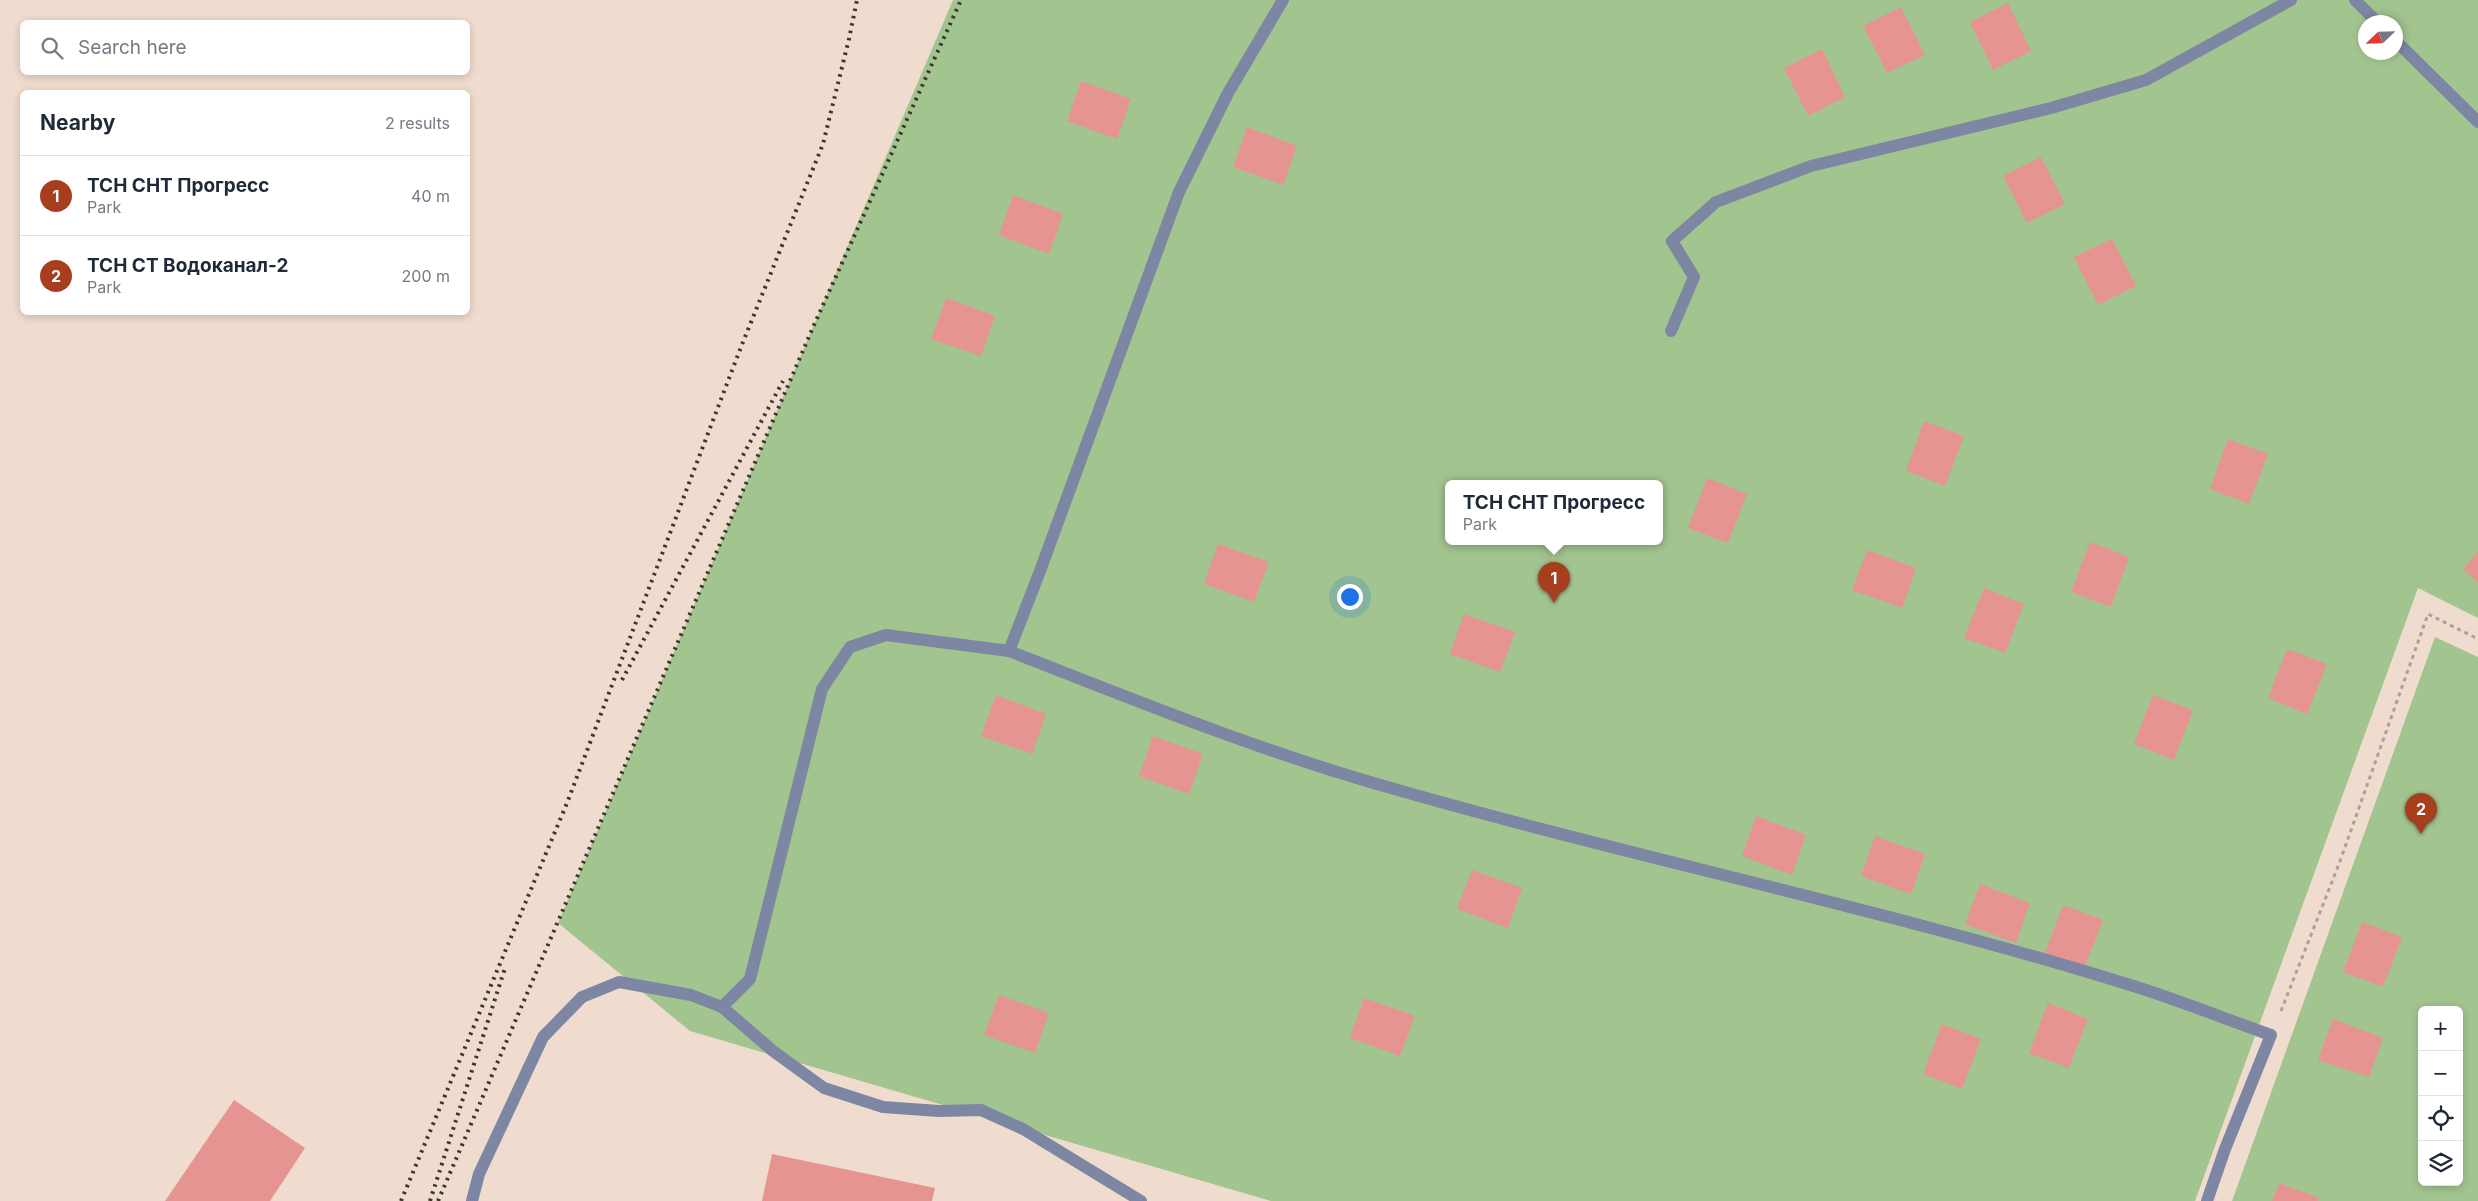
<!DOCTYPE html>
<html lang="en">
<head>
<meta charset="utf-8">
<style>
	body { margin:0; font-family:Inter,sans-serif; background:#f6f6f7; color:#1f2937 }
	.controls { position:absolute; right:15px; bottom:15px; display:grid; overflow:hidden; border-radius:8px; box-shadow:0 2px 8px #0003 }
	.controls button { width:45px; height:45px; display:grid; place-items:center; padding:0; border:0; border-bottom:1px solid #e0e1e3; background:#fff; color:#1f2937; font:25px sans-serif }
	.compass { position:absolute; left:2358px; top:15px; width:45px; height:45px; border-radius:50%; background:#fff; box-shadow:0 2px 8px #0003; rotate:247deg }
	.you { position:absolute; left:1349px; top:596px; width:18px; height:18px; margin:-12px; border:4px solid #fff; border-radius:50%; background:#1a73e8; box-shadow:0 0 0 8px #1a73e833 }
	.badge { display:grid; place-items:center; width:32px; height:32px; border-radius:50%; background:#a73f1f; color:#fff; font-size:16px; font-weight:700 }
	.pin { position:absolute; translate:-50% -41px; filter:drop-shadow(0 1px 2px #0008) }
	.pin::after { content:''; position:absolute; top:26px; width:18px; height:15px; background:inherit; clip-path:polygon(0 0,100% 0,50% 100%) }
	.popup { position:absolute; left:1445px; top:480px; width:218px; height:65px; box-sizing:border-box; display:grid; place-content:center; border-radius:8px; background:#fff; filter:drop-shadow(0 1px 4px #0005); font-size:16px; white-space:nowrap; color:#747a83 }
	.popup b { font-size:19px; color:#1f2937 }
	.popup::after { content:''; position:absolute; left:50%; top:100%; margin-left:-10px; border:10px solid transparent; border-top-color:#fff }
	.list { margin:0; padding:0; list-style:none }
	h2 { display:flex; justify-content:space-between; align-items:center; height:65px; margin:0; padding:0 20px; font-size:21px }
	h2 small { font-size:16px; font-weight:400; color:#747a83 }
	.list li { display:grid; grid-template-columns:32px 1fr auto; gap:15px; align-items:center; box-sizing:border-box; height:80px; padding:0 20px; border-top:1px solid #e0e1e3 }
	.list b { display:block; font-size:19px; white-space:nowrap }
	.list p { margin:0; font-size:16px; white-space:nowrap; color:#747a83 }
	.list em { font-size:16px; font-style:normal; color:#747a83 }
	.icon { flex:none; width:28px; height:28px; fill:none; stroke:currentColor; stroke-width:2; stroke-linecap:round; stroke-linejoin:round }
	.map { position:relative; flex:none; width:2478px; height:1201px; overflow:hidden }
	.search { position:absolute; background:#fff; box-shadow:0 2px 8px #0003; left:20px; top:20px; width:450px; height:55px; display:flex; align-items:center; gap:12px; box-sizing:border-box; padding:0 18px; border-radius:8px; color:#747a83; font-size:19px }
	.panel { position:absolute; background:#fff; box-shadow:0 2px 8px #0003; left:20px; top:90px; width:450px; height:225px; border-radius:8px }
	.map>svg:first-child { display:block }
	.green { fill:#a2c48f; fill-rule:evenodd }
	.building { fill:#e69492 }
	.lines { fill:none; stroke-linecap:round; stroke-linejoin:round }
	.path { stroke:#af9f94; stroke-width:3; stroke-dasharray:4 4; stroke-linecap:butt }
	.service { stroke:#7d86a3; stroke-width:12 }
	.rail { stroke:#3d352e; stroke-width:4; stroke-dasharray:2.5 5; stroke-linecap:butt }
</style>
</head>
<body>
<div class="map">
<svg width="2478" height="1201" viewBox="0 0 2478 1201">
	<rect width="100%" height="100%" fill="#f0dcce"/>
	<g class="green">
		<path d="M 953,0 L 2478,0 L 2478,618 L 2418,588 L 2195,1201 L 1271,1201 L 690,1031 L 558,923 ZM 2366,22 L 2396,22 L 2396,52 L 2366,52 ZM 1449,484 L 1659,484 L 1659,542 L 1449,542 Z"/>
		<path d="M 2435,637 L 2478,657 L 2478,1201 L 2232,1201 ZM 2422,1010 L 2459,1010 L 2459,1182 L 2422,1182 Z"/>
	</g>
	<g class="building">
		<path d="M 2008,3 L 2031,51 L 1993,70 L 1970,22 Z"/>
		<path d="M 1901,7 L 1925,55 L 1887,73 L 1863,26 Z"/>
		<path d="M 1822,49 L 1845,97 L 1808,116 L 1784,68 Z"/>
		<path d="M 1081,81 L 1131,99 L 1117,139 L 1067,121 Z"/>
		<path d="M 1247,127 L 1297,146 L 1283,185 L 1233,167 Z"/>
		<path d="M 2041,157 L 2065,204 L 2027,223 L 2003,176 Z"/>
		<path d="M 1013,195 L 1063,214 L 1049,254 L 999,235 Z"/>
		<path d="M 2112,239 L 2136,286 L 2098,305 L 2074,257 Z"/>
		<path d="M 946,298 L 995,316 L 981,356 L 931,339 Z"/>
		<path d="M 1924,421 L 1964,436 L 1945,486 L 1906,471 Z"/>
		<path d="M 2228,439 L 2268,454 L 2249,504 L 2210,489 Z"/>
		<path d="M 1707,478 L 1747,494 L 1728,543 L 1688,528 Z"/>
		<path d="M 2090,542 L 2129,557 L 2111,607 L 2071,592 Z"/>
		<path d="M 1218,544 L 1269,562 L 1254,602 L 1204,584 Z"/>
		<path d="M 1867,550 L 1916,568 L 1902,608 L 1852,590 Z"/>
		<path d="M 2478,552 L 2478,583 L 2463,569 Z"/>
		<path d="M 1984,588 L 2024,604 L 2005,653 L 1964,638 Z"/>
		<path d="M 1464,614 L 1515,632 L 1500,672 L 1450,654 Z"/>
		<path d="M 2287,649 L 2327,664 L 2307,714 L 2268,698 Z"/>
		<path d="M 996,695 L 1046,714 L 1032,754 L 981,736 Z"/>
		<path d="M 2153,695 L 2193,710 L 2174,760 L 2134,744 Z"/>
		<path d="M 1153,736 L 1203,754 L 1189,794 L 1139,776 Z"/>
		<path d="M 1756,816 L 1806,835 L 1792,875 L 1742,856 Z"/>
		<path d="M 1875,836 L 1925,854 L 1911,894 L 1861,876 Z"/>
		<path d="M 1472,870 L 1522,888 L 1508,928 L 1457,909 Z"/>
		<path d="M 1980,884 L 2030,903 L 2016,943 L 1965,924 Z"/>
		<path d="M 2063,905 L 2103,920 L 2084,969 L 2044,955 Z"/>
		<path d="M 2362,922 L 2402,937 L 2383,987 L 2343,972 Z"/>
		<path d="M 999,995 L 1049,1013 L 1035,1053 L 984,1035 Z"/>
		<path d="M 1364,998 L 1415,1016 L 1400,1056 L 1350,1038 Z"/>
		<path d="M 2048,1003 L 2088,1019 L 2069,1068 L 2029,1053 Z"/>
		<path d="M 2333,1019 L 2383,1038 L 2369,1077 L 2318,1060 Z"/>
		<path d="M 1942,1024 L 1981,1039 L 1962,1089 L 1923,1074 Z"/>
		<path d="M 234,1100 L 305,1148 L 270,1201 L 165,1201 Z"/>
		<path d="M 772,1154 L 935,1188 L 932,1201 L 762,1201 Z"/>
		<path d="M 2279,1183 L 2319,1198 L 2317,1201 L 2272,1201 Z"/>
	</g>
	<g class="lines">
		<path class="path" d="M 2281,1011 L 2339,864 L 2428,614 L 2478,639"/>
		<g class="service">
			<path d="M 2355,0 L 2377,22"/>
			<path d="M 2396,41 L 2478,122"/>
			<path d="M 1671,331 L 1694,277 L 1672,241 L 1716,202 L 1811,166 L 2051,108 L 2146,80 L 2291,0"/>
			<path d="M 1009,651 C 1130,698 1252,748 1377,784 C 1632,858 1893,910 2146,990 C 2188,1004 2229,1020 2271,1035 L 2225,1149 L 2207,1201"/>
			<path d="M 722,1007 L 773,1051 L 824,1088 L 883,1107 L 939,1111 L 981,1110 L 1023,1129 L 1141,1201"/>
			<path d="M 472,1201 L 479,1174 L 543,1037 L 582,997 L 619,982 L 691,995 L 722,1007 L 750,979 L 822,689 L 850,647 L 886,635 L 1009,651 L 1040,571 L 1179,192 L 1228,93 L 1283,0"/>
		</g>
		<g class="rail">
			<path d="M 622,680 L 783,381"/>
			<path d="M 401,1201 L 567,803 L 741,347 L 823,144 L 849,39 L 857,0"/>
			<path d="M 430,1201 L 505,968"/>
			<path d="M 438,1201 L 814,325 L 961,0"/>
		</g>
	</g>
</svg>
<div class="controls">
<button>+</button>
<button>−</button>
<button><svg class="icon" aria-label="locate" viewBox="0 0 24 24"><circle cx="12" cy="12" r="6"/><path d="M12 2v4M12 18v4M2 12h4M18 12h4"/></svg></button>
<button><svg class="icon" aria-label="layers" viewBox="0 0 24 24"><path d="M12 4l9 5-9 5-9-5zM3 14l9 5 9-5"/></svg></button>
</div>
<svg class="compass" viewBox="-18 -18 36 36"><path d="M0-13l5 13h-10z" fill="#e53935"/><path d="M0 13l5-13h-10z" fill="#747a83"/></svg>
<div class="you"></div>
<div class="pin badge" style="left:1554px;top:603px">1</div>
<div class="popup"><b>ТСН СНТ Прогресс</b>Park</div>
<div class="pin badge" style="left:2421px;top:834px">2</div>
<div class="search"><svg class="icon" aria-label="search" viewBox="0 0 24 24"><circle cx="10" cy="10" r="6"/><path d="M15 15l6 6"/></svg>Search here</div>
<section class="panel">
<h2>Nearby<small>2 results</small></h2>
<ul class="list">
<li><span class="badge">1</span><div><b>ТСН СНТ Прогресс</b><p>Park</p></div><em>40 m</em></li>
<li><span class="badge">2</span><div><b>ТСН СТ Водоканал-2</b><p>Park</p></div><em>200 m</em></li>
</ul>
</section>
</div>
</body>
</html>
